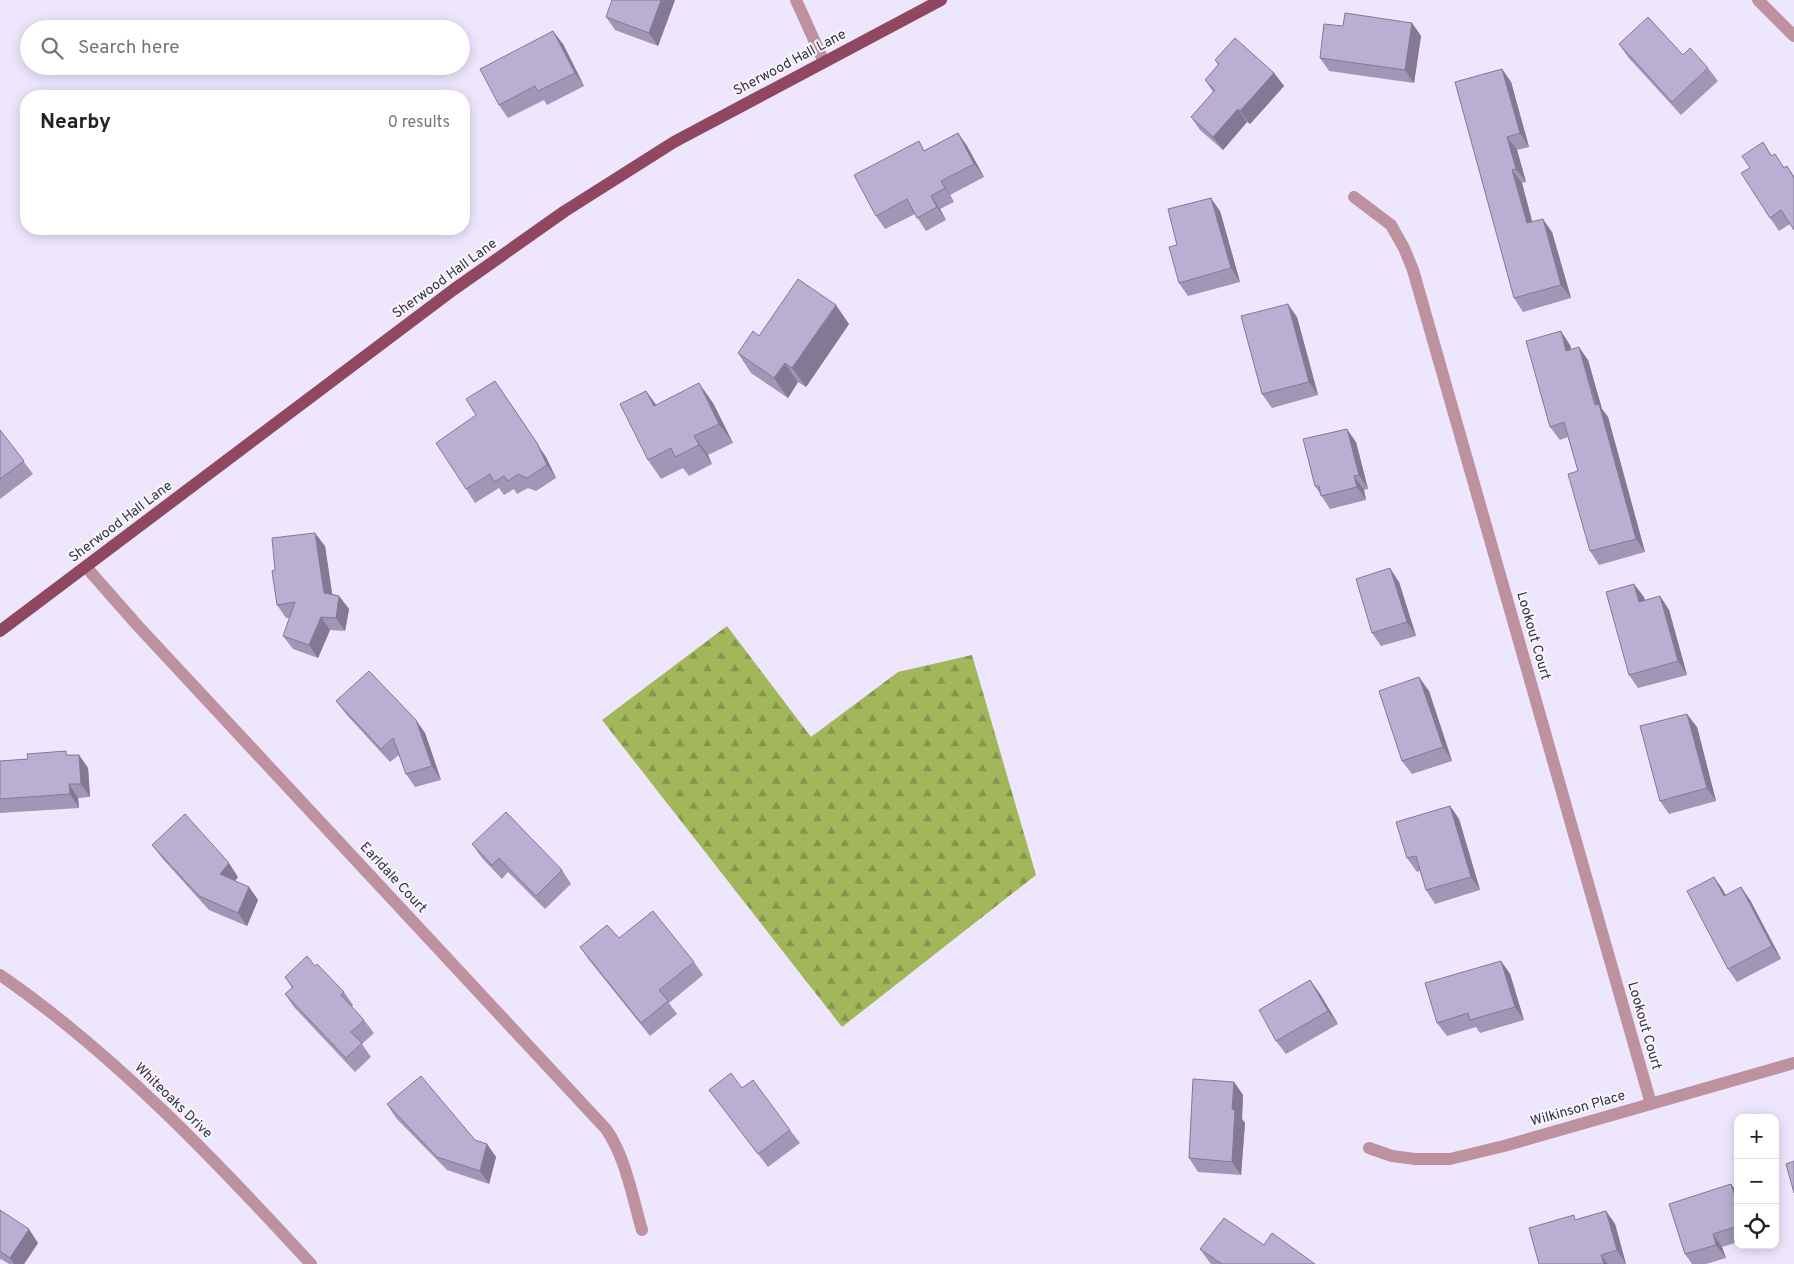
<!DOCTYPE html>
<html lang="en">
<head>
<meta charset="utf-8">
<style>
	body { margin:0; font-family:Overpass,sans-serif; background:#f2f2f2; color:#222 }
	.controls { position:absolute; right:15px; bottom:15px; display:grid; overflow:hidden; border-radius:10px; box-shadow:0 2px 12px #0003 }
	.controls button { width:45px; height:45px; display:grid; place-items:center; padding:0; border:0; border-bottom:1px solid #e0e0e0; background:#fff; color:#222; font:25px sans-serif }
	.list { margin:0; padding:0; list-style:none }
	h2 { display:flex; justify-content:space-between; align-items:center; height:65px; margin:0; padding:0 20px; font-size:21px }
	h2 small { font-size:16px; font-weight:400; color:#767676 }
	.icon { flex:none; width:28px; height:28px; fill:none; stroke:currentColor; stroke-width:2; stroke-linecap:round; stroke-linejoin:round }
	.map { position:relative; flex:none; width:1794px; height:1264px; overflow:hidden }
	.search { position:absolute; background:#fff; box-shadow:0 2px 12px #0003; left:20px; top:20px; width:450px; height:55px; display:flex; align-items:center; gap:12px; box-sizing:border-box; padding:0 18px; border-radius:28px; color:#767676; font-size:19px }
	.panel { position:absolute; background:#fff; box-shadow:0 2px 12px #0003; left:20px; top:90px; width:450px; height:145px; border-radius:20px }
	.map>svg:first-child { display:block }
	.forest { fill:url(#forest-firs) }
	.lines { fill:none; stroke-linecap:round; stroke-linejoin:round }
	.minor { stroke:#bd929e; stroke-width:12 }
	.major { stroke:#904760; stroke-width:12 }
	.wall { fill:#a096b5 }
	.shaded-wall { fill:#827a94 }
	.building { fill:#baaed3; stroke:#827a94 }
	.labels { text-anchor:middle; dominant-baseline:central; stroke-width:4; stroke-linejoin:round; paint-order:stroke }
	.street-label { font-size:14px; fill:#36313f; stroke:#f8f6fd }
</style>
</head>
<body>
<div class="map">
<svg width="1794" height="1264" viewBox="0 0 1794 1264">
	<defs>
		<pattern id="forest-firs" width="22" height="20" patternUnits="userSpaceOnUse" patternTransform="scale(1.25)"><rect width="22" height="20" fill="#a2b75a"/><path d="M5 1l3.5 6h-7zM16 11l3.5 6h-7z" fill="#85954c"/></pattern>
	</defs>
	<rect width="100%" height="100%" fill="#ede6fd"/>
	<path class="forest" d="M 727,626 L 811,737 L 898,672 L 972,655 L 1036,875 L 842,1027 L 602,720 Z"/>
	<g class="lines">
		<g class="minor">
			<path d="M 796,0 L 824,62"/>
			<path d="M 1758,0 L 1794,36"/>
			<path d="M 1354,197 L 1391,225 L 1404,248 L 1413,270 L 1651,1104"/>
			<path d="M 86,567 L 138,626 L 606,1129 C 626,1158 632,1196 642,1230"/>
			<path d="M 0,975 C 114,1053 218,1163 311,1264"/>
			<path d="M 1369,1148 L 1392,1156 L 1415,1159 L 1450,1159 L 1504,1146 L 1794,1063"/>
		</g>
		<path class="major" d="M 0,631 L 453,290 L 565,211 L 674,142 L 941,0"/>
	</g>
	<g class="wall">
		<path d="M 675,0 L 658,46 L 615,30 L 606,17 Z"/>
		<path d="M 1412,23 L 1421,36 L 1414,83 L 1329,71 L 1320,58 L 1343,26 Z"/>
		<path d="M 563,44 L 584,86 L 547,105 L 544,100 L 508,118 L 499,105 Z"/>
		<path d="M 1619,44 L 1683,55 L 1708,68 L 1718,81 L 1681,115 L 1628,57 Z"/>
		<path d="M 1215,60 L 1274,73 L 1284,86 L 1250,124 L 1247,122 L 1223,150 L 1200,130 L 1191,117 L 1213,92 L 1205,80 L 1218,65 Z"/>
		<path d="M 1502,69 L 1511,82 L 1529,147 L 1517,150 L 1526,182 L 1522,183 L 1532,222 L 1552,232 L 1571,298 L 1523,312 L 1514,298 Z"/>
		<path d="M 958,133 L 967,146 L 984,177 L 950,195 L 954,202 L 940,209 L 946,220 L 926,231 L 915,214 L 885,229 L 876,216 L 925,150 Z"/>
		<path d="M 1763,142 L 1772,156 L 1784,167 L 1787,166 L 1794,176 L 1794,230 L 1790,224 L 1779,231 L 1770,218 L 1750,168 Z"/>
		<path d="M 1220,211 L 1240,282 L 1188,296 L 1179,283 L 1177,245 Z"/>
		<path d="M 1297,317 L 1318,395 L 1272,408 L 1262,394 Z"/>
		<path d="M 849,324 L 806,387 L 798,382 L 788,398 L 751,373 L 738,353 L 759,336 Z"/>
		<path d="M 1570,345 L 1571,349 L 1588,360 L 1602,409 L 1608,417 L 1645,552 L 1599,565 L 1590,551 L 1578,471 L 1568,437 L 1560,440 L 1550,427 Z"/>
		<path d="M 713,403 L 733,443 L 708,455 L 712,464 L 689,476 L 683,468 L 661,479 L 648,460 L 656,405 Z"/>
		<path d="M 476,415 L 546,457 L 556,478 L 536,491 L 528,488 L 517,494 L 514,489 L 504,495 L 499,488 L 475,503 L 466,489 Z"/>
		<path d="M 0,430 L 33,474 L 0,499 Z"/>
		<path d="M 1356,442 L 1368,489 L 1364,490 L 1366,500 L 1330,509 L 1315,486 Z"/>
		<path d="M 325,546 L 332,594 L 339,596 L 349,609 L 345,631 L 330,630 L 318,658 L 293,649 L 283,636 L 290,618 L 286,618 L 277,605 L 275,570 Z"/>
		<path d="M 1399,582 L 1416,636 L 1381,646 L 1372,633 Z"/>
		<path d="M 1660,596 L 1669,610 L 1687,675 L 1638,688 L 1629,675 L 1644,597 L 1645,601 Z"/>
		<path d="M 1429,691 L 1452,761 L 1412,774 L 1402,761 Z"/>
		<path d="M 336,701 L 425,733 L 441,780 L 415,787 L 406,774 L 399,755 L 390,762 L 346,714 Z"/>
		<path d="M 1697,727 L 1716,801 L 1669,814 L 1660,801 Z"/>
		<path d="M 68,755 L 79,755 L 88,768 L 90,797 L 78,798 L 79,808 L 0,813 L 0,761 L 28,759 Z"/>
		<path d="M 1450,806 L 1459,819 L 1480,890 L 1435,904 L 1426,890 L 1420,871 L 1417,872 L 1407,858 Z"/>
		<path d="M 472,844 L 562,870 L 571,884 L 545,909 L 508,872 L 502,879 L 482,858 Z"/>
		<path d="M 152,845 L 238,877 L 235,881 L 249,887 L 258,900 L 247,926 L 209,910 L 162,858 Z"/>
		<path d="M 1714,877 L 1726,895 L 1741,887 L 1750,900 L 1781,959 L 1737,982 L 1728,969 Z"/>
		<path d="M 619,938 L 694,962 L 703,975 L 669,1003 L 677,1014 L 650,1036 L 589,960 L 580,947 Z"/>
		<path d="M 1501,961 L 1510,974 L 1524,1020 L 1480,1033 L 1476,1027 L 1447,1036 L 1437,1023 Z"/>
		<path d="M 315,966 L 344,992 L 353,1005 L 352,1007 L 364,1020 L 374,1033 L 362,1044 L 371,1057 L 355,1072 L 294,1007 L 285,994 L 292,988 L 285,977 Z"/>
		<path d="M 1310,980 L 1320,994 L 1338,1024 L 1286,1054 L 1276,1041 Z"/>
		<path d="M 1234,1082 L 1243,1095 L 1242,1119 L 1245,1123 L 1241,1175 L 1198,1172 L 1189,1158 Z"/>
		<path d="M 742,1088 L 790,1130 L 800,1143 L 768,1167 L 709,1090 Z"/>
		<path d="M 387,1104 L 475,1140 L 487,1144 L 496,1157 L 489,1184 L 447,1170 L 396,1118 Z"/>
		<path d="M 1731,1184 L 1738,1194 L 1738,1242 L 1722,1247 L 1726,1258 L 1706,1264 L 1692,1264 L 1685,1254 Z"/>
		<path d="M 0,1210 L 38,1243 L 24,1264 L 9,1264 L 1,1259 L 0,1260 Z"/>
		<path d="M 1606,1211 L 1615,1224 L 1626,1264 L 1539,1264 L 1577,1219 Z"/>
		<path d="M 1264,1245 L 1315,1264 L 1212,1264 L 1210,1263 L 1200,1249 Z"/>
	</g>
	<g class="shaded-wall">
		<path d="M 661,0 L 675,0 L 658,46 L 649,33 Z"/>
		<path d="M 1412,23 L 1421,36 L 1414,83 L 1405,70 Z"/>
		<path d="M 553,31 L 563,44 L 584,86 L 575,73 Z"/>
		<path d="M 1502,69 L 1511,82 L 1529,147 L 1520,133 Z"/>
		<path d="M 1274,73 L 1284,86 L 1250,124 L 1240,111 Z"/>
		<path d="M 1238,109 L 1247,122 L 1223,150 L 1213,137 Z"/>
		<path d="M 958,133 L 967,146 L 984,177 L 974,164 Z"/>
		<path d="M 1507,137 L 1517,150 L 1526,182 L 1516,169 Z"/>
		<path d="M 1512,170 L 1522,183 L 1536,236 L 1527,223 Z"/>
		<path d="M 941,181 L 950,195 L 954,202 L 945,188 Z"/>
		<path d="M 931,196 L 940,209 L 946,220 L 937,207 Z"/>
		<path d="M 1211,198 L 1220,211 L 1240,282 L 1231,268 Z"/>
		<path d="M 1543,219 L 1552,232 L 1571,298 L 1561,285 Z"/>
		<path d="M 1288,304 L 1297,317 L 1318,395 L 1309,382 Z"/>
		<path d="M 836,305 L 849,324 L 806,387 L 792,368 Z"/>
		<path d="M 1561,331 L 1570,345 L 1576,364 L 1566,351 Z"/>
		<path d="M 1579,347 L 1588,360 L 1602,409 L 1608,417 L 1645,552 L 1636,539 Z"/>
		<path d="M 785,363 L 798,382 L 788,398 L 774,378 Z"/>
		<path d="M 699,383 L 713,403 L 733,443 L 719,424 Z"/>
		<path d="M 646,391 L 660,410 L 654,406 Z"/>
		<path d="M 504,394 L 546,457 L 556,478 L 547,465 Z"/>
		<path d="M 1347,429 L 1356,442 L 1368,489 L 1359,475 Z"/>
		<path d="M 694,436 L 708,455 L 712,464 L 699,445 Z"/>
		<path d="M 1354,476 L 1364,490 L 1366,500 L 1357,487 Z"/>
		<path d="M 315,533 L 325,546 L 334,606 L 324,593 Z"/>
		<path d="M 1390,568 L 1399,582 L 1416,636 L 1407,622 Z"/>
		<path d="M 1634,584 L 1644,597 L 1649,616 L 1639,602 Z"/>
		<path d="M 339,596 L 349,609 L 345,631 L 336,618 Z"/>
		<path d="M 1660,596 L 1669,610 L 1687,675 L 1678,661 Z"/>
		<path d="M 321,617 L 330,630 L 318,658 L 309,645 Z"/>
		<path d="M 1419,677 L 1429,691 L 1452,761 L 1443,747 Z"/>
		<path d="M 1687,714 L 1697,727 L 1716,801 L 1707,788 Z"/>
		<path d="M 416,720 L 425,733 L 441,780 L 432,766 Z"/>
		<path d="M 79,755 L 88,768 L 90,797 L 81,784 Z"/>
		<path d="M 69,784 L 78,798 L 79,808 L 70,794 Z"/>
		<path d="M 1450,806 L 1459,819 L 1480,890 L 1471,877 Z"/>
		<path d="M 229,863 L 238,877 L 229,887 L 220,874 Z"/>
		<path d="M 1714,877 L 1723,890 L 1733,909 L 1724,896 Z"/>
		<path d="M 249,887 L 258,900 L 247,926 L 238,913 Z"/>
		<path d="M 1741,887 L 1750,900 L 1781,959 L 1772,946 Z"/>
		<path d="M 1501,961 L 1510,974 L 1524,1020 L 1515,1007 Z"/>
		<path d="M 1310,980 L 1320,994 L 1338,1024 L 1328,1011 Z"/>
		<path d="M 1234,1082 L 1243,1095 L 1242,1119 L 1245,1123 L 1241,1175 L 1232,1162 L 1232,1109 Z"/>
		<path d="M 487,1144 L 496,1157 L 489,1184 L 480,1171 Z"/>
		<path d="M 1731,1184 L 1738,1194 L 1738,1205 Z"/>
		<path d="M 1606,1211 L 1615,1224 L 1626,1264 L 1617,1250 Z"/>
		<path d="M 29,1229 L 38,1243 L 24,1264 L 14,1264 L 10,1258 Z"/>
		<path d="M 1713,1234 L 1722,1247 L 1726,1258 L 1716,1245 Z"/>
		<path d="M 1601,1255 L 1608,1264 L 1604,1264 Z"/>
	</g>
	<g class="building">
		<path d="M 612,0 L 661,0 L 649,33 L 606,17 Z"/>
		<path d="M 1345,13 L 1412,23 L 1405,70 L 1320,58 L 1324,24 L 1343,26 Z"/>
		<path d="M 1648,17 L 1683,55 L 1690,48 L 1708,68 L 1672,102 L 1619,44 Z"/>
		<path d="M 553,31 L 575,73 L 538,91 L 535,86 L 499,105 L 480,69 Z"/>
		<path d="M 1235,38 L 1274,73 L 1240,111 L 1238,109 L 1213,137 L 1191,117 L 1215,90 L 1205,80 L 1219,64 L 1215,60 Z"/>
		<path d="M 1502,69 L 1520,133 L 1507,137 L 1516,169 L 1512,170 L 1527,223 L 1543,219 L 1561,285 L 1514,298 L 1455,82 Z"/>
		<path d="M 958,133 L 974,164 L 941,181 L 945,188 L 931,196 L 937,207 L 917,218 L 907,199 L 876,216 L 854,175 L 919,141 L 924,151 Z"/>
		<path d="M 1763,142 L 1771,156 L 1775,154 L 1784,168 L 1787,166 L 1794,178 L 1794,230 L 1781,210 L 1770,218 L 1741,173 L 1750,168 L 1742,156 Z"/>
		<path d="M 1211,198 L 1231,268 L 1179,283 L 1169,247 L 1177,245 L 1168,209 Z"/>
		<path d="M 798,279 L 836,305 L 792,368 L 785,363 L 774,378 L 738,353 L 753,331 L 759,336 Z"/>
		<path d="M 1288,304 L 1309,382 L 1262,394 L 1241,316 Z"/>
		<path d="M 1561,331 L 1566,351 L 1579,347 L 1595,405 L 1599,404 L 1636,539 L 1590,551 L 1568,474 L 1578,471 L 1564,422 L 1550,427 L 1526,341 Z"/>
		<path d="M 495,381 L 537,443 L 547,465 L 527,478 L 518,474 L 508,481 L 504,476 L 494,482 L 490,474 L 466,489 L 436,443 L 476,415 L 466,399 Z"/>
		<path d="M 699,383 L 719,424 L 694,436 L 699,445 L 675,457 L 671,448 L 648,460 L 620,404 L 646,391 L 654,406 Z"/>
		<path d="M 1347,429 L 1359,475 L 1354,476 L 1357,487 L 1321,496 L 1319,486 L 1315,486 L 1303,439 Z"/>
		<path d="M 0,430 L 24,461 L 0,479 Z"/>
		<path d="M 315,533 L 324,593 L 339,596 L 336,618 L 321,617 L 309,645 L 283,636 L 295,602 L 277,605 L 272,571 L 275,570 L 272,538 Z"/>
		<path d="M 1390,568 L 1407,622 L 1372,633 L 1356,579 Z"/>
		<path d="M 1634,584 L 1639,602 L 1660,596 L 1678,661 L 1629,675 L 1606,592 Z"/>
		<path d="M 369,671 L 416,720 L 432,766 L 406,774 L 393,738 L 381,749 L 336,701 Z"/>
		<path d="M 1419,677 L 1443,747 L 1402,761 L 1379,691 Z"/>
		<path d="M 1687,714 L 1707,788 L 1660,801 L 1640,726 Z"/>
		<path d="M 66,751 L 66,755 L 79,755 L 81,784 L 69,784 L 70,794 L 0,799 L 0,761 L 28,759 L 27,754 Z"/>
		<path d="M 1450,806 L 1471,877 L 1426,890 L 1416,856 L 1407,858 L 1396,822 Z"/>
		<path d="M 506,812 L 562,870 L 536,896 L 499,858 L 492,865 L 472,844 Z"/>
		<path d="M 185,814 L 229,863 L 220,874 L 249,887 L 238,913 L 199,896 L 152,845 Z"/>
		<path d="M 1714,877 L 1724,896 L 1741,887 L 1772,946 L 1728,969 L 1687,891 Z"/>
		<path d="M 653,911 L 694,962 L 659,990 L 668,1001 L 641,1023 L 580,947 L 607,925 L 619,938 Z"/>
		<path d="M 307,956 L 315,966 L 317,964 L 344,992 L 341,995 L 364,1020 L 351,1032 L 362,1043 L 346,1058 L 285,994 L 293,987 L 285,977 Z"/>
		<path d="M 1501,961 L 1515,1007 L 1470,1020 L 1468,1013 L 1437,1023 L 1425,983 Z"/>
		<path d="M 1310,980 L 1328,1011 L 1276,1041 L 1259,1010 Z"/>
		<path d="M 731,1073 L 742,1088 L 753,1080 L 790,1130 L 758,1154 L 709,1090 Z"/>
		<path d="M 421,1076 L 475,1140 L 487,1144 L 480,1171 L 437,1157 L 387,1104 Z"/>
		<path d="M 1193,1079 L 1234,1082 L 1232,1109 L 1235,1110 L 1232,1162 L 1189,1158 Z"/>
		<path d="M 1794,1161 L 1794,1193 L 1786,1164 Z"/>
		<path d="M 1731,1184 L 1738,1205 L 1738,1226 L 1713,1234 L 1716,1245 L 1685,1254 L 1669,1204 Z"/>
		<path d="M 0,1210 L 29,1229 L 10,1258 L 0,1251 Z"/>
		<path d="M 1606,1211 L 1617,1250 L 1601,1255 L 1604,1264 L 1539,1264 L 1529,1228 L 1574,1215 L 1575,1220 Z"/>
		<path d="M 1224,1218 L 1264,1245 L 1272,1233 L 1315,1264 L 1222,1264 L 1200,1249 Z"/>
	</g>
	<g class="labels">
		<g class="street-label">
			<text transform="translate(790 63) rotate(-28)">Sherwood Hall Lane</text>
			<text transform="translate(445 279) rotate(-36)">Sherwood Hall Lane</text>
			<text transform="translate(121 522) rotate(-37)">Sherwood Hall Lane</text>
			<text transform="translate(1533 636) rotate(74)">Lookout Court</text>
			<text transform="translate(393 878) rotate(47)">Earldale Court</text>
			<text transform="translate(1644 1026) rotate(74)">Lookout Court</text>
			<text transform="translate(173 1101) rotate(44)">Whiteoaks Drive</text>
			<text transform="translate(1578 1109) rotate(-16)">Wilkinson Place</text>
		</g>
	</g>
</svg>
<div class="controls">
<button>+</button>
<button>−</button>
<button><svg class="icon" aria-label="locate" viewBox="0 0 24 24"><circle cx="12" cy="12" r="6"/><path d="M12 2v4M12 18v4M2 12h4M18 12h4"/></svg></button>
</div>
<div class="search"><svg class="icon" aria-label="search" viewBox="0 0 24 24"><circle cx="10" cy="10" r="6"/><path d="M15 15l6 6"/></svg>Search here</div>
<section class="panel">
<h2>Nearby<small>0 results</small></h2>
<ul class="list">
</ul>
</section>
</div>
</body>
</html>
